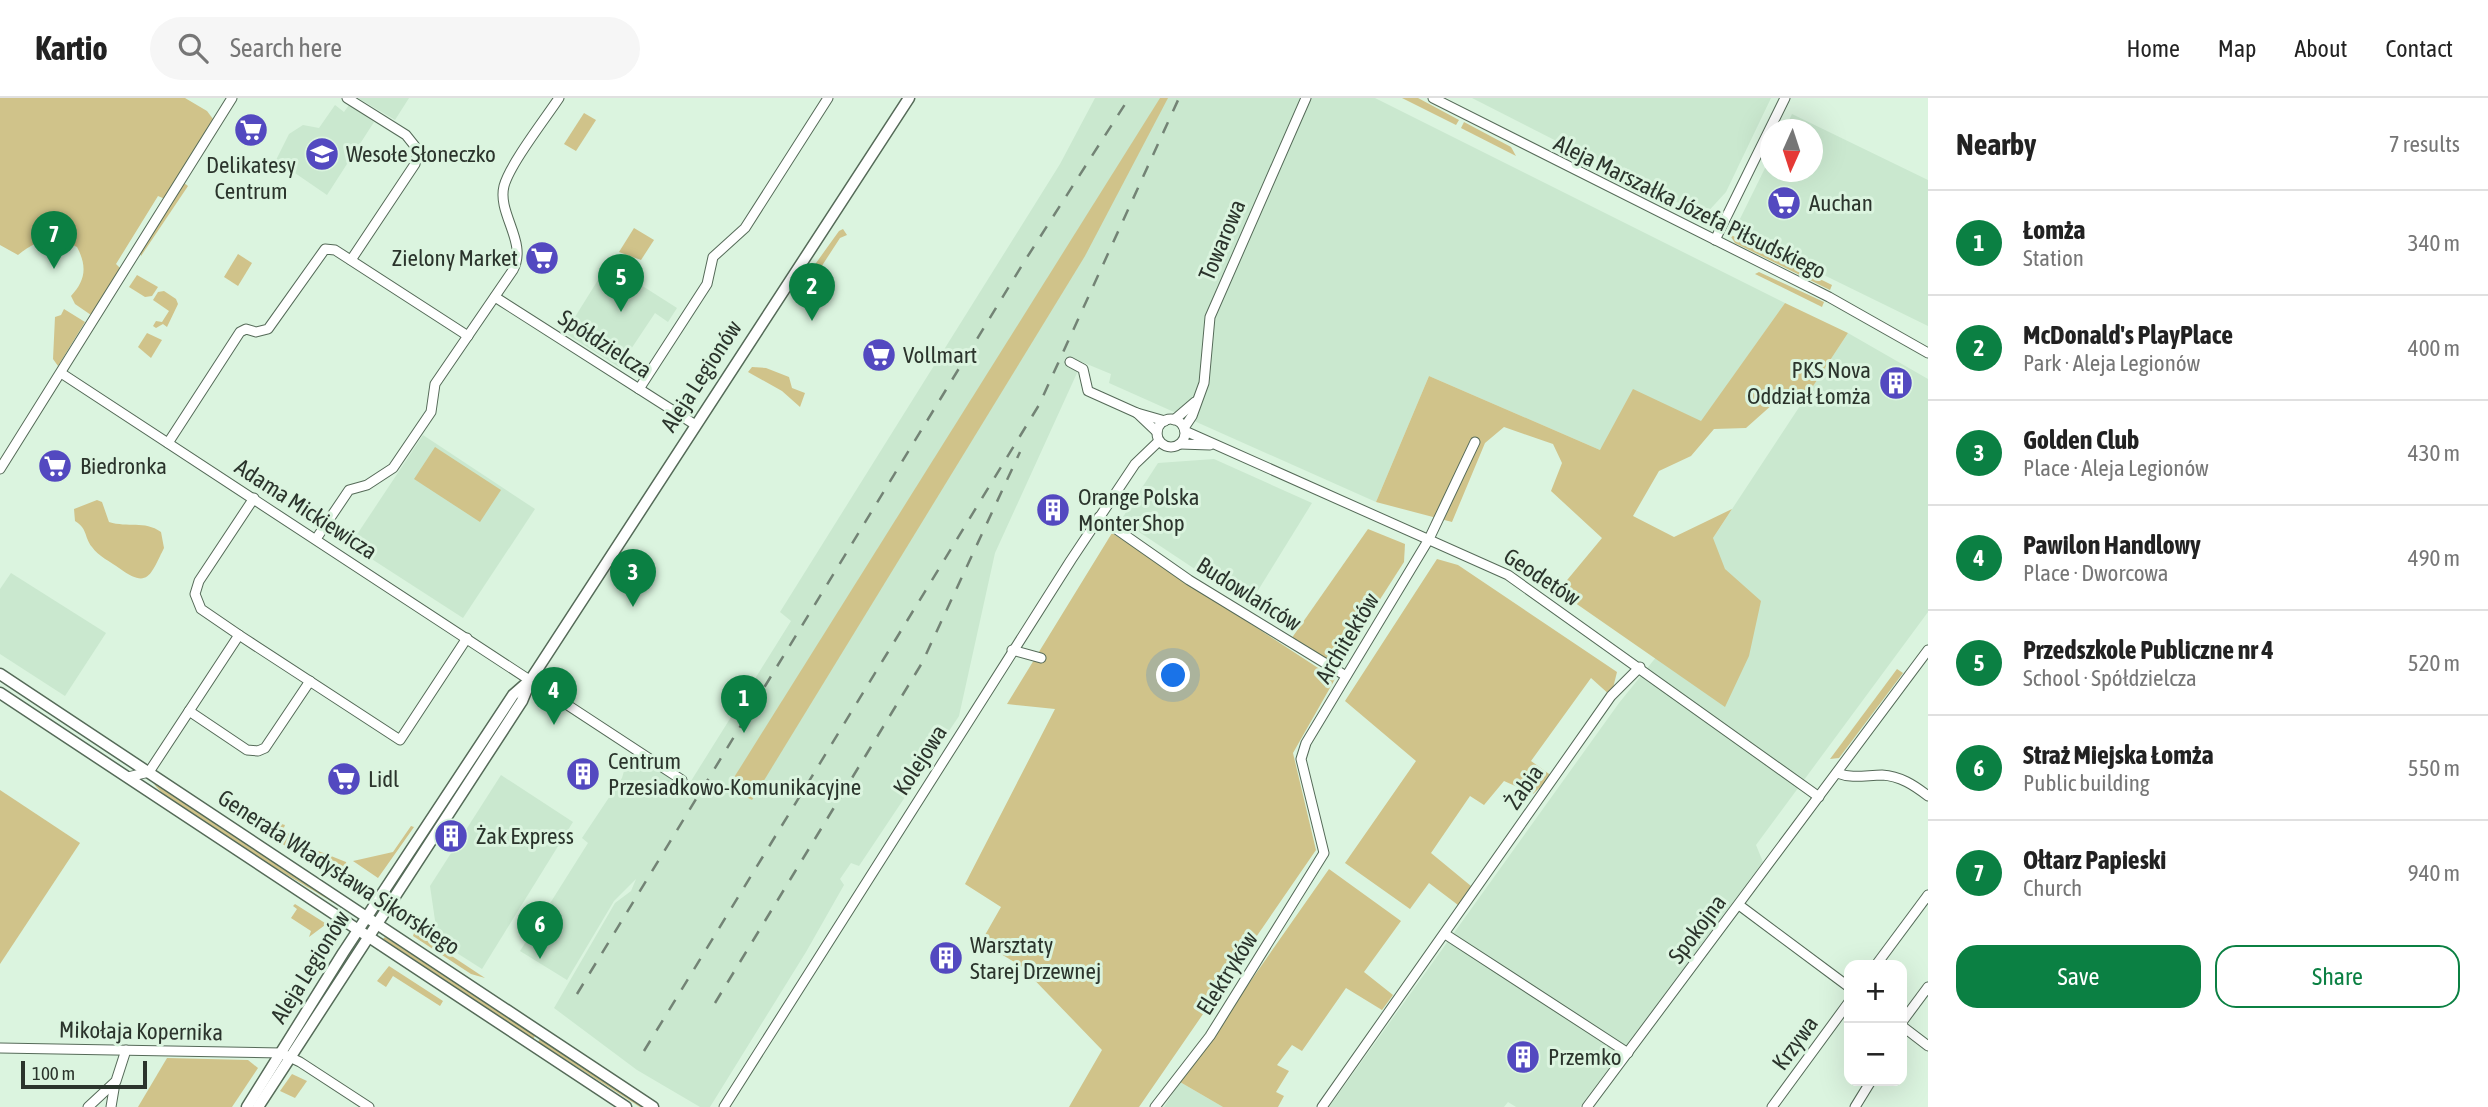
<!DOCTYPE html>
<html lang="en">
<head>
<meta charset="utf-8">
<style>
	body { margin:0; font-family:"Asap Condensed",sans-serif; background:#f6f6f6; color:#222 }
	.controls { position:absolute; right:21px; bottom:21px; display:grid; overflow:hidden; border-radius:14px; box-shadow:0 7px 28px #0002 }
	.controls button { width:63px; height:63px; display:grid; place-items:center; padding:0; border:0; border-bottom:2px solid #e0e0e0; background:#fff; color:#222; font:35px sans-serif }
	.compass { position:absolute; left:1760px; top:21px; width:63px; height:63px; border-radius:50%; background:#fff; box-shadow:0 7px 28px #0002; rotate:183deg }
	.scale { position:absolute; left:21px; bottom:18px; width:126px; box-sizing:border-box; padding-left:7px; border:4px solid #2b342c; border-top:0; font-size:19px; line-height:24px; white-space:nowrap; color:#2b342c; -webkit-text-stroke:5px #dbf4df; paint-order:stroke }
	.you { position:absolute; left:1174px; top:578px; width:24px; height:24px; margin:-18px; border:5px solid #fff; border-radius:50%; background:#1a73e8; box-shadow:0 0 0 10px #1a73e833 }
	.badge { display:grid; place-items:center; width:46px; height:46px; border-radius:50%; background:#0b8043; color:#fff; font-size:23px; font-weight:700 }
	.pin { position:absolute; translate:-50% -58px; filter:drop-shadow(0 2px 4px #0008) }
	.pin::after { content:''; position:absolute; top:37px; width:24px; height:21px; background:inherit; clip-path:polygon(0 0,100% 0,50% 100%) }
	.list { margin:0; padding:0; list-style:none }
	h2 { display:flex; justify-content:space-between; align-items:center; height:91px; margin:0; padding:0 28px; font-size:30px }
	h2 small { font-size:23px; font-weight:400; color:#767676 }
	.list li { display:grid; grid-template-columns:46px 1fr auto; gap:21px; align-items:center; box-sizing:border-box; height:105px; padding:0 28px; border-top:2px solid #e0e0e0 }
	.list b { display:block; font-size:26px; white-space:nowrap }
	.list p { margin:0; font-size:23px; white-space:nowrap; color:#767676 }
	.list em { font-size:23px; font-style:normal; color:#767676 }
	.actions { display:flex; gap:14px; padding:21px 28px }
	.actions a { flex:1; padding:16px 0; border:2px solid #0b8043; border-radius:21px; text-align:center; font-size:24px; color:#0b8043 }
	.actions .main { background:#0b8043; color:#fff }
	.icon { flex:none; width:38px; height:38px; fill:none; stroke:currentColor; stroke-width:2; stroke-linecap:round; stroke-linejoin:round }
	.map { position:relative; flex:none; width:1928px; height:1009px; overflow:hidden }
	header { display:flex; align-items:center; gap:42px; box-sizing:border-box; height:98px; padding:0 35px; background:#fff; border-bottom:2px solid #e0e0e0 }
	header strong { font-size:33px }
	nav { display:flex; gap:38px; margin-inline-start:auto; font-size:24px }
	.search { width:490px; height:63px; background:#f6f6f6; display:flex; align-items:center; gap:18px; box-sizing:border-box; padding:0 24px; border-radius:38px; color:#767676; font-size:26px }
	main { display:flex }
	aside { flex:1; background:#fff }
	.map>svg:first-child { display:block }
	.built { fill:#cae8cf }
	.green { fill:#d0c38a }
	.lines { fill:none; stroke-linecap:round; stroke-linejoin:round }
	.minor-casing { stroke:#556a58; stroke-width:11 }
	.major-casing { stroke:#556a58; stroke-width:13 }
	.minor { stroke:#fff; stroke-width:9 }
	.major { stroke:#fff; stroke-width:10 }
	.rail { stroke:#738375; stroke-width:2.5; stroke-dasharray:12 12; stroke-linecap:butt }
	.labels { text-anchor:middle; dominant-baseline:central; stroke-width:6; stroke-linejoin:round; paint-order:stroke }
	.poi-label { font-size:23px; fill:#2b342c; stroke:#dbf4df; text-anchor:start }
	.street-label { font-size:23px; fill:#2b342c; stroke:#dbf4df }
</style>
</head>
<body>
<header>
<strong>Kartio</strong>
<div class="search"><svg class="icon" aria-label="search" viewBox="0 0 24 24"><circle cx="10" cy="10" r="6"/><path d="M15 15l6 6"/></svg>Search here</div>
<nav><a>Home</a><a>Map</a><a>About</a><a>Contact</a></nav>
</header>
<main>
<div class="map">
<svg width="1928" height="1009" viewBox="0 0 1928 1009">
	<rect width="100%" height="100%" fill="#dbf4df"/>
	<g class="built">
		<path d="M 358,0 L 409,0 L 395,22 Z"/>
		<path d="M 1095,0 L 1375,0 L 1785,205 L 1701,324 L 1600,352 L 1429,278 L 1376,404 L 1109,285 L 1111,276 L 1082,264 L 995,455 L 959,618 L 859,768 L 851,765 L 840,781 L 844,787 L 806,854 L 710,1009 L 700,1009 L 637,972 L 554,910 L 615,805 L 631,793 L 636,781 L 614,803 L 567,882 L 520,853 L 588,745 L 582,740 L 622,680 L 626,666 L 631,662 L 641,661 L 686,691 L 791,523 L 780,514 L 1060,66 Z"/>
		<path d="M 1472,0 L 1771,0 L 1726,94 L 1704,118 Z"/>
		<path d="M 335,7 L 344,14 L 349,7 L 374,24 L 327,97 L 276,62 L 289,36 L 303,27 L 319,30 Z"/>
		<path d="M 1792,16 L 1928,82 L 1928,228 L 1734,133 L 1770,60 L 1770,74 L 1812,74 L 1812,32 L 1785,31 Z"/>
		<path d="M 608,166 L 677,210 L 668,224 L 655,215 L 619,269 L 565,235 Z"/>
		<path d="M 1848,235 L 1928,281 L 1928,514 L 1756,747 L 1763,764 L 1580,1009 L 1516,1009 L 1508,1004 L 1504,1009 L 1329,1009 L 1619,605 L 1657,558 L 1713,440 Z"/>
		<path d="M 423,337 L 535,411 L 463,520 L 350,447 Z"/>
		<path d="M 1214,361 L 1312,405 L 1249,507 L 1121,422 L 1158,365 Z"/>
		<path d="M 11,475 L 106,535 L 65,598 L 0,556 L 0,491 Z"/>
		<path d="M 501,677 L 573,724 L 482,871 L 438,843 L 430,788 Z"/>
		<path d="M 1180,984 L 1223,1009 L 1164,1009 Z"/>
	</g>
	<g class="green">
		<path d="M 0,0 L 185,0 L 207,13 L 213,21 L 165,101 L 158,98 L 116,166 L 120,170 L 91,217 L 75,206 L 71,198 C 86,182 87,168 77,149 C 53,137 38,141 18,157 L 0,147 Z"/>
		<path d="M 1160,0 L 1168,0 L 1085,158 L 752,702 L 728,689 Z"/>
		<path d="M 1402,0 L 1418,0 L 1459,22 L 1456,27 Z"/>
		<path d="M 584,15 L 596,22 L 576,53 L 564,46 Z"/>
		<path d="M 1464,24 L 1511,49 L 1516,58 L 1461,30 Z"/>
		<path d="M 184,85 L 188,88 L 141,158 L 140,154 Z"/>
		<path d="M 634,130 L 654,142 L 641,162 L 619,154 Z"/>
		<path d="M 843,131 L 847,137 L 840,140 L 814,180 L 818,183 L 814,190 L 814,198 L 809,199 L 801,186 L 839,133 Z"/>
		<path d="M 1729,136 L 1832,187 L 1830,192 L 1735,145 Z"/>
		<path d="M 238,156 L 252,165 L 238,188 L 224,179 Z"/>
		<path d="M 1759,174 L 1824,204 L 1822,209 L 1755,176 Z"/>
		<path d="M 137,177 L 158,189 L 152,198 L 145,199 L 129,189 Z"/>
		<path d="M 164,193 L 176,201 L 178,206 L 167,229 L 163,226 L 156,230 L 153,228 L 156,223 L 162,224 L 169,213 L 153,202 L 158,194 Z"/>
		<path d="M 1785,205 L 1848,235 L 1800,308 L 1773,306 L 1746,330 L 1714,331 L 1691,358 L 1659,373 L 1633,418 L 1674,439 L 1732,411 L 1713,440 L 1725,471 L 1761,503 L 1749,558 L 1725,609 L 1558,493 L 1602,440 L 1551,393 L 1562,365 L 1553,346 L 1504,329 L 1485,345 L 1452,424 L 1376,404 L 1429,278 L 1600,352 L 1633,291 L 1701,323 Z"/>
		<path d="M 64,211 L 85,224 L 58,268 L 53,261 L 55,219 L 61,217 Z"/>
		<path d="M 147,235 L 162,242 L 151,260 L 138,249 Z"/>
		<path d="M 752,269 L 766,270 L 789,279 L 792,290 L 805,295 L 800,309 L 782,293 L 748,274 Z"/>
		<path d="M 435,349 L 501,392 L 480,424 L 414,381 Z"/>
		<path d="M 97,402 L 102,404 L 109,424 C 128,430 144,422 161,434 L 164,450 C 150,478 148,491 119,470 C 111,464 98,458 92,449 C 84,439 88,431 75,423 L 74,411 Z"/>
		<path d="M 1368,431 L 1405,446 L 1404,464 L 1343,559 L 1317,561 L 1289,544 Z"/>
		<path d="M 1112,435 L 1335,581 L 1293,655 L 1316,752 L 1139,1009 L 1069,1009 L 1102,952 L 1021,868 L 981,844 L 1001,809 L 965,786 L 1055,611 L 1007,606 Z"/>
		<path d="M 1437,461 L 1458,467 L 1617,574 L 1611,598 L 1591,580 L 1531,663 L 1552,678 L 1533,696 L 1504,683 L 1484,707 L 1470,698 L 1431,755 L 1471,788 L 1458,807 L 1429,785 L 1410,811 L 1345,765 L 1416,663 L 1345,603 Z"/>
		<path d="M 1897,571 L 1903,575 L 1839,660 L 1830,661 Z"/>
		<path d="M 153,684 L 154,683 L 335,802 L 334,805 C 304,786 162,705 153,684 Z"/>
		<path d="M 0,692 L 80,745 L 0,866 Z"/>
		<path d="M 278,725 L 285,727 L 283,732 L 313,751 L 307,761 L 271,739 L 271,734 Z"/>
		<path d="M 411,728 L 414,729 L 378,780 L 353,763 L 393,754 Z"/>
		<path d="M 316,752 L 346,764 L 350,787 L 310,763 Z"/>
		<path d="M 1329,771 L 1401,823 L 1364,874 L 1393,897 L 1382,912 L 1346,890 L 1302,953 L 1292,947 L 1277,967 L 1289,973 L 1276,994 L 1284,998 L 1278,1009 L 1223,1009 L 1180,984 Z"/>
		<path d="M 295,806 L 325,825 L 325,827 L 309,839 L 311,833 L 291,820 L 297,811 L 293,808 Z"/>
		<path d="M 414,835 L 417,835 L 485,880 L 471,876 L 413,838 Z"/>
		<path d="M 385,839 L 537,935 L 533,941 L 383,841 Z"/>
		<path d="M 389,868 L 443,903 L 440,908 L 393,878 L 386,889 L 377,883 Z"/>
		<path d="M 542,938 L 644,1009 L 640,1009 L 538,944 Z"/>
		<path d="M 167,960 L 248,962 L 258,970 L 232,1009 L 138,1009 Z"/>
		<path d="M 292,976 L 307,983 L 295,1000 L 280,993 Z"/>
	</g>
	<g class="lines">
		<g class="minor-casing">
			<g id="minor">
				<path d="M 347,0 L 406,37 L 418,52 L 415,66 L 351,162"/>
				<path d="M 1433,0 L 1829,199 L 1928,255"/>
				<path d="M 1715,142 L 1785,0"/>
				<path d="M 495,199 L 694,326"/>
				<path d="M 1070,264 L 1083,271 L 1088,293 L 1137,315 L 1165,323"/>
				<path d="M 61,275 L 682,682"/>
				<path d="M 639,291 L 707,186 L 713,159 L 745,130 L 828,0"/>
				<path d="M 1137,315 L 1157,334"/>
				<circle cx="1171" cy="335" r="14"/>
				<path d="M 1174,322 L 1195,304"/>
				<path d="M 1184,330 L 1192,318 L 1204,285 L 1210,219 L 1306,0"/>
				<path d="M 1185,333 L 1508,477 L 1819,699"/>
				<path d="M 168,345 L 240,234 L 246,231 L 256,234 L 268,231 L 325,151 L 335,152 L 468,238"/>
				<path d="M 1180,346 L 1210,347"/>
				<path d="M 0,371 L 232,0"/>
				<path d="M 1099,419 L 1189,482 L 1346,578"/>
				<path d="M 316,441 L 349,392 L 367,387 L 393,370 L 431,314 L 435,286 L 513,172 C 528,144 497,116 504,88 C 510,66 545,21 559,0"/>
				<path d="M 239,537 L 400,642 L 467,540"/>
				<path d="M 1012,552 L 1041,560"/>
				<path d="M 189,613 L 247,652 L 258,653 L 265,650 L 310,583"/>
				<path d="M 1837,675 C 1852,681 1867,677 1882,677 C 1900,678 1914,687 1928,698"/>
				<path d="M 128,679 L 149,674 L 239,537 L 201,511 L 195,496 L 199,483 L 254,400"/>
				<path d="M 1739,807 L 1849,889"/>
				<path d="M 1445,836 L 1628,955"/>
				<path d="M 1876,867 L 1928,797"/>
				<path d="M 1902,924 L 1928,889"/>
				<path d="M 1902,928 L 1928,948"/>
				<path d="M 0,950 L 281,955 L 300,964 L 369,1009"/>
				<path d="M 88,1009 L 116,983 L 126,952"/>
				<path d="M 111,1009 L 115,985"/>
				<path d="M 724,1009 L 1071,462 L 1135,366 L 1159,343"/>
				<path d="M 1155,1009 L 1210,938 L 1324,755 L 1301,661 L 1306,645 L 1429,441 L 1475,344"/>
				<path d="M 1322,1009 L 1611,598 L 1640,569"/>
				<path d="M 1587,1009 L 1928,552"/>
				<path d="M 1772,1009 L 1849,904"/>
				<path d="M 1855,1009 L 1871,983"/>
			</g>
		</g>
		<g class="major-casing">
			<g id="major">
				<path d="M 0,576 L 653,1009"/>
				<path d="M 0,595 L 626,1009"/>
				<path d="M 247,1009 L 343,855 L 513,597 L 529,583"/>
				<path d="M 258,1009 L 522,603 L 531,581 L 909,0"/>
			</g>
		</g>
		<use href="#minor" class="minor"/>
		<use href="#major" class="major"/>
		<g class="rail">
			<path d="M 577,896 L 1024,164 L 1129,0"/>
			<path d="M 715,905 L 922,565 L 1020,354"/>
			<path d="M 644,953 L 1039,307 L 1179,0"/>
		</g>
	</g>
	<defs>
		<g id="supermarket-disc" transform="scale(1.75)"><circle r="9.5" fill="#5349c0" stroke="#dbf4df"/><path d="M-6-5.5h2.5l.6 2H6L4.5 2H-2.5L-4.4-4H-6ZM-1.5 3.2a1.3 1.3 0 1 0 .1 0ZM3 3.2a1.3 1.3 0 1 0 .1 0Z" fill="#fff"/></g>
		<g id="school-disc" transform="scale(1.75)"><circle r="9.5" fill="#5349c0" stroke="#dbf4df"/><path d="M0-5L7-2L0 1L-7-2ZM-4 1L0 2.5L4 1V4Q0 6-4 4Z" fill="#fff"/></g>
		<g id="building-disc" transform="scale(1.75)"><circle r="9.5" fill="#5349c0" stroke="#dbf4df"/><path d="M-4-6H4V6H1V3H-1V6H-4ZM-2.5-4.3h1.7v1.8h-1.7ZM.8-4.3h1.7v1.8H.8ZM-2.5-1h1.7V.8h-1.7ZM.8-1h1.7V.8H.8Z" fill="#fff"/></g>
	</defs>
	<g fill-rule="evenodd">
		<use href="#supermarket-disc" x="251" y="32"/>
		<use href="#school-disc" x="322" y="56"/>
		<use href="#supermarket-disc" x="1784" y="105"/>
		<use href="#supermarket-disc" x="542" y="160"/>
		<use href="#supermarket-disc" x="879" y="257"/>
		<use href="#building-disc" x="1896" y="285"/>
		<use href="#supermarket-disc" x="55" y="368"/>
		<use href="#building-disc" x="1053" y="412"/>
		<use href="#building-disc" x="583" y="676"/>
		<use href="#supermarket-disc" x="344" y="681"/>
		<use href="#building-disc" x="451" y="738"/>
		<use href="#building-disc" x="946" y="860"/>
		<use href="#building-disc" x="1523" y="959"/>
	</g>
	<g class="labels">
		<g class="poi-label">
			<text x="346" y="56">Wesołe Słoneczko</text>
			<text x="251" y="67" text-anchor="middle">Delikatesy<tspan x="251" dy="26">Centrum</tspan></text>
			<text x="1809" y="105">Auchan</text>
			<text x="518" y="160" text-anchor="end">Zielony Market</text>
			<text x="903" y="257">Vollmart</text>
			<text x="1871" y="272" text-anchor="end">PKS Nova<tspan x="1871" dy="26">Oddział Łomża</tspan></text>
			<text x="80" y="368">Biedronka</text>
			<text x="1078" y="399">Orange Polska<tspan x="1078" dy="26">Monter Shop</tspan></text>
			<text x="608" y="663">Centrum<tspan x="608" dy="26">Przesiadkowo-Komunikacyjne</tspan></text>
			<text x="368" y="681">Lidl</text>
			<text x="476" y="738">Żak Express</text>
			<text x="970" y="847">Warsztaty<tspan x="970" dy="26">Starej Drzewnej</tspan></text>
			<text x="1548" y="959">Przemko</text>
		</g>
		<g class="street-label">
			<text transform="translate(1690 109) rotate(26)">Aleja Marszałka Józefa Piłsudskiego</text>
			<text transform="translate(1222 142) rotate(-67)">Towarowa</text>
			<text transform="translate(605 246) rotate(33)">Spółdzielcza</text>
			<text transform="translate(701 278) rotate(-57)">Aleja Legionów</text>
			<text transform="translate(306 411) rotate(33)">Adama Mickiewicza</text>
			<text transform="translate(1542 479) rotate(33)">Geodetów</text>
			<text transform="translate(1249 496) rotate(32)">Budowlańców</text>
			<text transform="translate(1347 540) rotate(-59)">Architektów</text>
			<text transform="translate(920 662) rotate(-57)">Kolejowa</text>
			<text transform="translate(1524 689) rotate(-55)">Żabia</text>
			<text transform="translate(339 774) rotate(33)">Generała Władysława Sikorskiego</text>
			<text transform="translate(1697 831) rotate(-53)">Spokojna</text>
			<text transform="translate(310 869) rotate(-58)">Aleja Legionów</text>
			<text transform="translate(1227 875) rotate(-58)">Elektryków</text>
			<text transform="translate(141 933) rotate(1)">Mikołaja Kopernika</text>
			<text transform="translate(1795 945) rotate(-54)">Krzywa</text>
		</g>
	</g>
</svg>
<div class="controls">
<button>+</button>
<button>−</button>
</div>
<svg class="compass" viewBox="-18 -18 36 36"><path d="M0-13l5 13h-10z" fill="#e53935"/><path d="M0 13l5-13h-10z" fill="#767676"/></svg>
<div class="scale">100 m</div>
<div class="you"></div>
<div class="pin badge" style="left:744px;top:635px">1</div>
<div class="pin badge" style="left:812px;top:223px">2</div>
<div class="pin badge" style="left:633px;top:509px">3</div>
<div class="pin badge" style="left:554px;top:627px">4</div>
<div class="pin badge" style="left:621px;top:214px">5</div>
<div class="pin badge" style="left:540px;top:861px">6</div>
<div class="pin badge" style="left:54px;top:171px">7</div>
</div>
<aside>
<h2>Nearby<small>7 results</small></h2>
<ul class="list">
<li><span class="badge">1</span><div><b>Łomża</b><p>Station</p></div><em>340 m</em></li>
<li><span class="badge">2</span><div><b>McDonald's PlayPlace</b><p>Park · Aleja Legionów</p></div><em>400 m</em></li>
<li><span class="badge">3</span><div><b>Golden Club</b><p>Place · Aleja Legionów</p></div><em>430 m</em></li>
<li><span class="badge">4</span><div><b>Pawilon Handlowy</b><p>Place · Dworcowa</p></div><em>490 m</em></li>
<li><span class="badge">5</span><div><b>Przedszkole Publiczne nr 4</b><p>School · Spółdzielcza</p></div><em>520 m</em></li>
<li><span class="badge">6</span><div><b>Straż Miejska Łomża</b><p>Public building</p></div><em>550 m</em></li>
<li><span class="badge">7</span><div><b>Ołtarz Papieski</b><p>Church</p></div><em>940 m</em></li>
</ul>
<div class="actions"><a class="main">Save</a><a>Share</a></div>
</aside>
</main>
</body>
</html>
